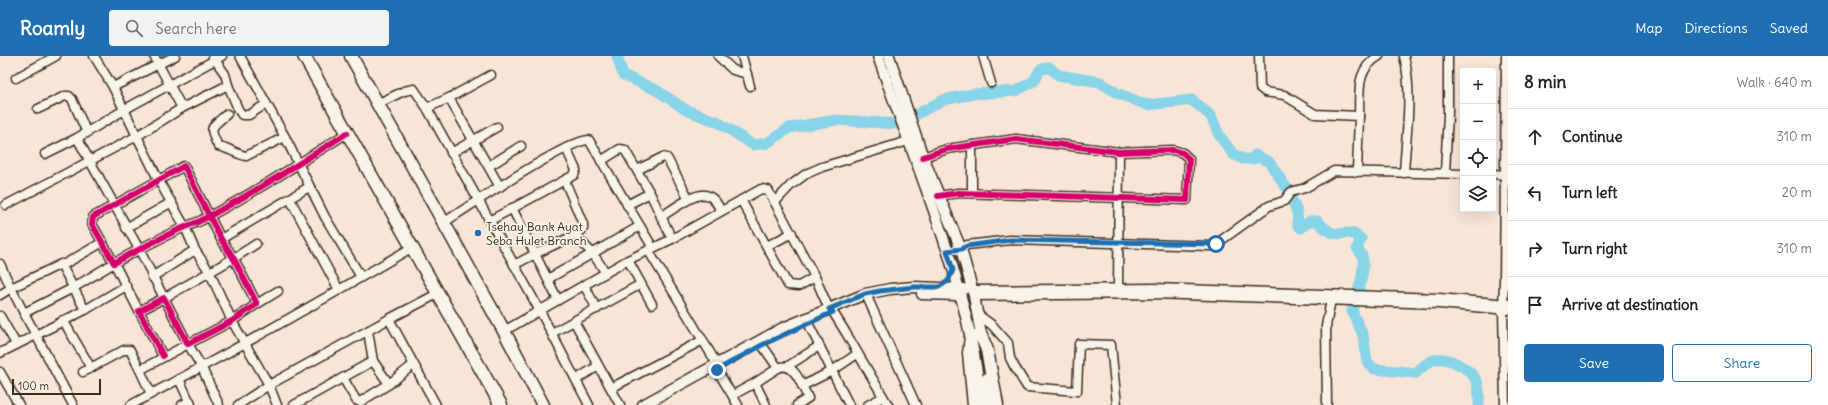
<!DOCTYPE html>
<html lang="en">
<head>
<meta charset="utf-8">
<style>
	body { margin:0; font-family:Delius,sans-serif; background:#f2f2f2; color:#222 }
	.controls { position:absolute; right:12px; top:12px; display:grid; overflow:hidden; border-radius:4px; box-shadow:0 4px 16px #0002 }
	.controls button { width:36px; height:36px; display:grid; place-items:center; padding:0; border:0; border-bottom:1px solid #e0e0e0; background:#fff; color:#222; font:20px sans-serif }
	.scale { position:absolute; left:12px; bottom:10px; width:89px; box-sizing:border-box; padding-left:4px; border:2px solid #3b2a1e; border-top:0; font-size:11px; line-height:14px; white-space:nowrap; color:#3b2a1e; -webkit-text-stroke:3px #f7f3e8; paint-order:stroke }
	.stop { position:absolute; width:12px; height:12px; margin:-9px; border:3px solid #1f6fb2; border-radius:50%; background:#fff }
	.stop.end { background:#1f6fb2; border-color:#fff; box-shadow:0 1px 4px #0008 }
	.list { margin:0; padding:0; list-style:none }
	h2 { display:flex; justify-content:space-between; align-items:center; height:52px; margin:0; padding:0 16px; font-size:17px }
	h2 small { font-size:13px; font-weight:400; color:#767676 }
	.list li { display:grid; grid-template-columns:26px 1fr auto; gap:12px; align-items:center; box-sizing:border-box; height:56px; padding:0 16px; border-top:1px solid #e0e0e0 }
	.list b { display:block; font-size:15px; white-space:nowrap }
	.list em { font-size:13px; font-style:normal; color:#767676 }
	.actions { display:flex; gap:8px; padding:12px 16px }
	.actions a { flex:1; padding:9px 0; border:1px solid #1f6fb2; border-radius:4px; text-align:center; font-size:14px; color:#1f6fb2 }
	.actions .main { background:#1f6fb2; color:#fff }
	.icon { flex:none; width:22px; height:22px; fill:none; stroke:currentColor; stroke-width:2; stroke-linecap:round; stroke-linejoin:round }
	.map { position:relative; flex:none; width:1508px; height:349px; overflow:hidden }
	header { display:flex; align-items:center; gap:24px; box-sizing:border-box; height:56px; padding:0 20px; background:#1f6fb2; color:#fff }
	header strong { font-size:19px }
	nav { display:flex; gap:22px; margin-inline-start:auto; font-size:14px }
	.search { width:280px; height:36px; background:#f2f2f2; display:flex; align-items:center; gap:10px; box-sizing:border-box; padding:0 14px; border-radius:4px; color:#767676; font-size:15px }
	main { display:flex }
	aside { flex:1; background:#fff }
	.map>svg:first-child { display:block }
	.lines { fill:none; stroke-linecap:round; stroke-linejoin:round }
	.river { stroke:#87d3e7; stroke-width:11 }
	.minor-casing { stroke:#3b2a1e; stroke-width:11 }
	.major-casing { stroke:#3b2a1e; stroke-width:13 }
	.highway-casing { stroke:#3b2a1e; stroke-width:15 }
	.minor { stroke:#f7f3e8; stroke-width:8 }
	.major { stroke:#f7f3e8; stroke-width:10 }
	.highway { stroke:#f7f3e8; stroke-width:12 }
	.cycleway-casing { stroke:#f7f3e8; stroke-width:8 }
	.cycleway { stroke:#d6006c; stroke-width:6 }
	.route { stroke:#1f6fb2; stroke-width:5 }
	.poi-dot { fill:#1f6fb2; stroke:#f7f3e8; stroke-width:1.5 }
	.labels { text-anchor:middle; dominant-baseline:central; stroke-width:3.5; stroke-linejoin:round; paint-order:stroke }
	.poi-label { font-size:12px; fill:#3b2a1e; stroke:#f7f3e8; text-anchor:start }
</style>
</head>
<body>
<header>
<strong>Roamly</strong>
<div class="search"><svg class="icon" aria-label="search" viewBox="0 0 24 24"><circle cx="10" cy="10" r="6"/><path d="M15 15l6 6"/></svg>Search here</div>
<nav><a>Map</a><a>Directions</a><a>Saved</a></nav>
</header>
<main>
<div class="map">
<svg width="1508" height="349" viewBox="0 0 1508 349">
	<rect width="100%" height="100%" fill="#f9e5d8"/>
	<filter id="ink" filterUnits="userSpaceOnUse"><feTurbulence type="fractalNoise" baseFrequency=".025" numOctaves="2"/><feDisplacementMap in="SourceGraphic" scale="8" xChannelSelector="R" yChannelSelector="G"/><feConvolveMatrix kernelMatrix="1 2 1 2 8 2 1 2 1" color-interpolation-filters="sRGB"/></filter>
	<g filter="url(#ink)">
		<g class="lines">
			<path class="river" d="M 617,0 L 623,19 L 658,35 L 686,54 L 718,66 L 753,89 L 767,87 L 789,72 L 836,64 L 899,68 L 943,44 L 973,38 L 1016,35 L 1034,25 L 1040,14 L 1049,11 L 1058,19 L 1100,26 L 1117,37 L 1147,49 L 1192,44 L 1211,60 L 1219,79 L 1233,98 L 1243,103 L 1253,103 L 1255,99 L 1269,106 L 1288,134 L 1297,156 L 1298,169 L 1301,172 L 1310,165 L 1317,165 C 1322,170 1327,175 1333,177 C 1346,180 1349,172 1361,183 L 1357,192 C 1358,194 1361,197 1362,200 C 1367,212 1356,243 1352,255 L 1363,279 L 1367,305 L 1374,313 L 1416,317 C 1421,312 1429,304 1437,303 C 1449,301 1468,312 1475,322 C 1480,329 1479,340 1479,349"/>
			<g class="minor-casing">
				<g id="minor">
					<path d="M 94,0 L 113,31 L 159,125 L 185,171 L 195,194 L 209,215 L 232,265 L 269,329 L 238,349"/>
					<path d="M 154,0 L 182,52"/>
					<path d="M 222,0 L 129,51 L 77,82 L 139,193 L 164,242 C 195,224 226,208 256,188"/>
					<path d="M 240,0 L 285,81 L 325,161 L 361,221"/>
					<path d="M 718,0 L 733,14 L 747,18"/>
					<path d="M 742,0 L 750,30"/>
					<path d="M 983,0 L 991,27"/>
					<path d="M 1259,0 L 1260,32 L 1265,36 L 1284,39 L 1315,58 L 1359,60 L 1357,116"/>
					<path d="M 1404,0 C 1413,37 1406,79 1404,117"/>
					<path d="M 16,22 L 56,0"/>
					<path d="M 228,29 L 238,53 L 242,59 L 249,59 L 266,48"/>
					<path d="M 113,31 L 175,0"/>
					<path d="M 449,42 L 491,19"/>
					<path d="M 377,48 L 404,35 L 414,33 L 427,52 L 540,255 L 589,349"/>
					<path d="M 427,52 L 449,42 L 500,131"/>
					<path d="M 38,53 L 65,40 L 69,40 L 72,43 L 87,77"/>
					<path d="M 227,58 C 211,72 208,70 218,90 C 229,92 238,99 246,100 L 285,81"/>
					<path d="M 1359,60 C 1360,36 1355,14 1379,0"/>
					<path d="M 972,89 L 972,137"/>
					<path d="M 451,97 L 497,71"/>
					<path d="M 45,98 L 77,82"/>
					<path d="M 923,101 L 947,93 L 1016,83 L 1119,96 L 1173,94 L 1183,97 L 1189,103 L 1187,144 L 959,137 L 938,140"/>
					<path d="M 601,105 L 620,93 L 625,94 L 650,137 L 672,183"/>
					<path d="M 489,110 L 521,90"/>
					<path d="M 637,114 L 663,101 L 667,102 L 689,143"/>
					<path d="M 1445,117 L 1448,58 L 1448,0"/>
					<path d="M 1493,118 L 1508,119"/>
					<path d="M 290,143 L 339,234"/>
					<path d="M 741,144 L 788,229 L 799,230 L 815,221"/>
					<path d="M 775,146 L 791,129 L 806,118 L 822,111 L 908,85"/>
					<path d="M 6,149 L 137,80 L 182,52 L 228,29 L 225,18 L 213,1"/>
					<path d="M 627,149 L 650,137"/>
					<path d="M 512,152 L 558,244"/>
					<path d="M 661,161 C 670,155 695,136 706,139 C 714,141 718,149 721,155"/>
					<path d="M 489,165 L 574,119 L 576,114 L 566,92"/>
					<path d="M 443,167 C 465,153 569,83 589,84 L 653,192"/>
					<path d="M 126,172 L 172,146"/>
					<path d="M 575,179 L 593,198 L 606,217"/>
					<path d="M 221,183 L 309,131"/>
					<path d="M 767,190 L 792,177"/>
					<path d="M 648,194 L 717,308"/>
					<path d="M 947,195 L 961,193 L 967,189 L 1010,184 L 1211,190 L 1216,188 L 1269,150 L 1284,145 L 1291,136 L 1305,132 L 1334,115 L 1463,118"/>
					<path d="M 628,204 L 652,248"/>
					<path d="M 0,208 L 11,232 L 61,208 L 85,254"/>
					<path d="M 63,209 L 103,186"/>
					<path d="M 514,209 L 535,198 L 575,179 L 583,173 L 583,168 L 565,125"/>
					<path d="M 152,221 L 195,194"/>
					<path d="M 548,223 L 640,170"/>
					<path d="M 584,229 L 597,253"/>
					<path d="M 972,234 L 1154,232 L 1439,242 L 1508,248"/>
					<path d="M 1118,237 L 1119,96"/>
					<path d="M 0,239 L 11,232 L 24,257"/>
					<path d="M 974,240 L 1154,238 L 1439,248 L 1508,254"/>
					<path d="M 868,243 L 916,349"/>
					<path d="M 257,248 L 278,235"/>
					<path d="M 977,258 L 992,269 L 1008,287 L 1010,302 L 1014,310 L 1027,331 L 1077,335 L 1079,288 L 1111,289 L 1117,349"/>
					<path d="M 0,260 L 16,288"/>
					<path d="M 389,263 L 439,237"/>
					<path d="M 63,264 L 91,312"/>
					<path d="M 574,265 L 620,349"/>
					<path d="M 808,267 L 849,349"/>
					<path d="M 368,275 L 373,305 L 389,328"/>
					<path d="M 504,275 L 628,204 L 672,183 L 761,133 L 768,134 L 815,221 L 829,253 L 833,256 L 846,277 L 888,349"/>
					<path d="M 552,277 L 641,228"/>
					<path d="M 762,289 L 778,312 C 794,304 802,330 808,342 L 797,349"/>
					<path d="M 0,297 L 36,279 L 24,257 L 73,232 L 114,207 L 139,255"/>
					<path d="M 163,300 L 139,255 L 164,242 L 188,288 L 232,265 L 257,248 L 234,203 L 221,183 L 185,112 L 184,110 L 93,161 L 92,168 L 114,207 C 138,194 161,181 185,171 C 191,168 197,167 202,164 C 252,138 300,107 347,77"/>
					<path d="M 788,310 L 819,290"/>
					<path d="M 717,314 L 738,349"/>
					<path d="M 0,316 L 19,349"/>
					<path d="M 83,316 L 124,294 L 130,294 L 140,314"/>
					<path d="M 343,322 L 356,344 L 360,346 L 389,328 L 413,309"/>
					<path d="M 179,323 L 191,349"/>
					<path d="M 577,323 L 598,310"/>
					<path d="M 802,330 L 832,315 L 857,298"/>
					<path d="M 611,332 L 703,284"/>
					<path d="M 733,339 L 755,327"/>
					<path d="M 73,349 L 36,279 L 85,254 L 126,230"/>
					<path d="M 131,349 L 151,338"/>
					<path d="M 182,349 L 190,345"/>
					<path d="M 219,349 L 201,310 L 188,288 L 140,314 L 151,338 C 239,292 326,242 411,192"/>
					<path d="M 277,349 L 269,329 L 389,263 L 436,349"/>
					<path d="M 294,349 L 373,305"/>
					<path d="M 766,349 L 755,327 L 778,312"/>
					<path d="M 868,349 L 883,341"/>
					<path d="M 1327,349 L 1326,270 L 1331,244"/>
					<path d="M 1505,349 L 1503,253 L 1504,226 L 1506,0"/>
				</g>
			</g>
			<g class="major-casing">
				<g id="major">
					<path d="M 878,0 C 917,114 970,228 981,349"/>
					<path d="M 889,0 L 923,101 L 961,193 L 974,240 L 982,284"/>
					<path d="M 922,238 L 958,239"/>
					<path d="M 987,322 L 990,349"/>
					<path d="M 643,349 L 783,272 L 865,238 L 890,233 L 914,231 L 964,233"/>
				</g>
			</g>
			<g class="highway-casing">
				<g id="highway">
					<path d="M 304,0 L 501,349"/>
					<path d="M 351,0 L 504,275 L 543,349"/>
					<path d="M 980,277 L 987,294 L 997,349"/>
					<path d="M 971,281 L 969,297 L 974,349"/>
				</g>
			</g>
			<use href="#minor" class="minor"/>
			<use href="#major" class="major"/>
			<use href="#highway" class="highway"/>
			<g class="cycleway-casing">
				<g id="cycleway">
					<path d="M 923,101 L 947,93 L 1016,83 L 1119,96 L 1173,94 L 1183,97 L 1189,103 L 1187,144 L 959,137 L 938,140"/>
					<path d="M 163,300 L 139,255 L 164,242 L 188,288 L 232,265 L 257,248 L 234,203 L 221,183 L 185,112 L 184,110 L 93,161 L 92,168 L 114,207 C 138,194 161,181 185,171 C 191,168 197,167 202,164 C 252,138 300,107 347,77"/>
				</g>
			</g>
			<use href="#cycleway" class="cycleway"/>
		</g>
	</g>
	<g class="lines" filter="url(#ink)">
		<path class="route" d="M 717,314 L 762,289 L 833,256 L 829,253 L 865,238 L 880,235 L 914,231 L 939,231 L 948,225 L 953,214 L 947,195 L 961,193 L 967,190 L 1010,184 L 1216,188"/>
	</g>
	<circle class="poi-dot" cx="478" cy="177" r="4"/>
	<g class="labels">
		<g class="poi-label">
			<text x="486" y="170">Tsehay Bank Ayat<tspan x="486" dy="14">Seba Hulet Branch</tspan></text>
		</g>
	</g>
</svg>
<div class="controls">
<button>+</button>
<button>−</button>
<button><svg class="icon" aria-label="locate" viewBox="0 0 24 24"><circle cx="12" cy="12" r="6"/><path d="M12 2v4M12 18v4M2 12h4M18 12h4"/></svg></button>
<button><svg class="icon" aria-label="layers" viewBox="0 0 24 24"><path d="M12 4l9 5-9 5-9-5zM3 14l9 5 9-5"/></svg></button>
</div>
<div class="scale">100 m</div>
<div class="stop" style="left:1216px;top:188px"></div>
<div class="stop end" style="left:717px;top:314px"></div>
</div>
<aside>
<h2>8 min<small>Walk · 640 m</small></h2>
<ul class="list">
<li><svg class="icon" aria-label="ahead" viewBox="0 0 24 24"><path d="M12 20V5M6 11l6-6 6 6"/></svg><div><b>Continue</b></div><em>310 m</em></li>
<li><svg class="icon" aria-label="left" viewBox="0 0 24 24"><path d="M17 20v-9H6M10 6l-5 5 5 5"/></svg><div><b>Turn left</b></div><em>20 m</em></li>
<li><svg class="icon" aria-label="right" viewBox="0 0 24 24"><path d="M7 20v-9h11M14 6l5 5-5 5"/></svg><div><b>Turn right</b></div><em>310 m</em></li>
<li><svg class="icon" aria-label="arrive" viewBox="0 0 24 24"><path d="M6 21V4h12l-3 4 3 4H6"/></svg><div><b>Arrive at destination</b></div></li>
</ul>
<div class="actions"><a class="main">Save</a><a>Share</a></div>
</aside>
</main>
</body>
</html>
